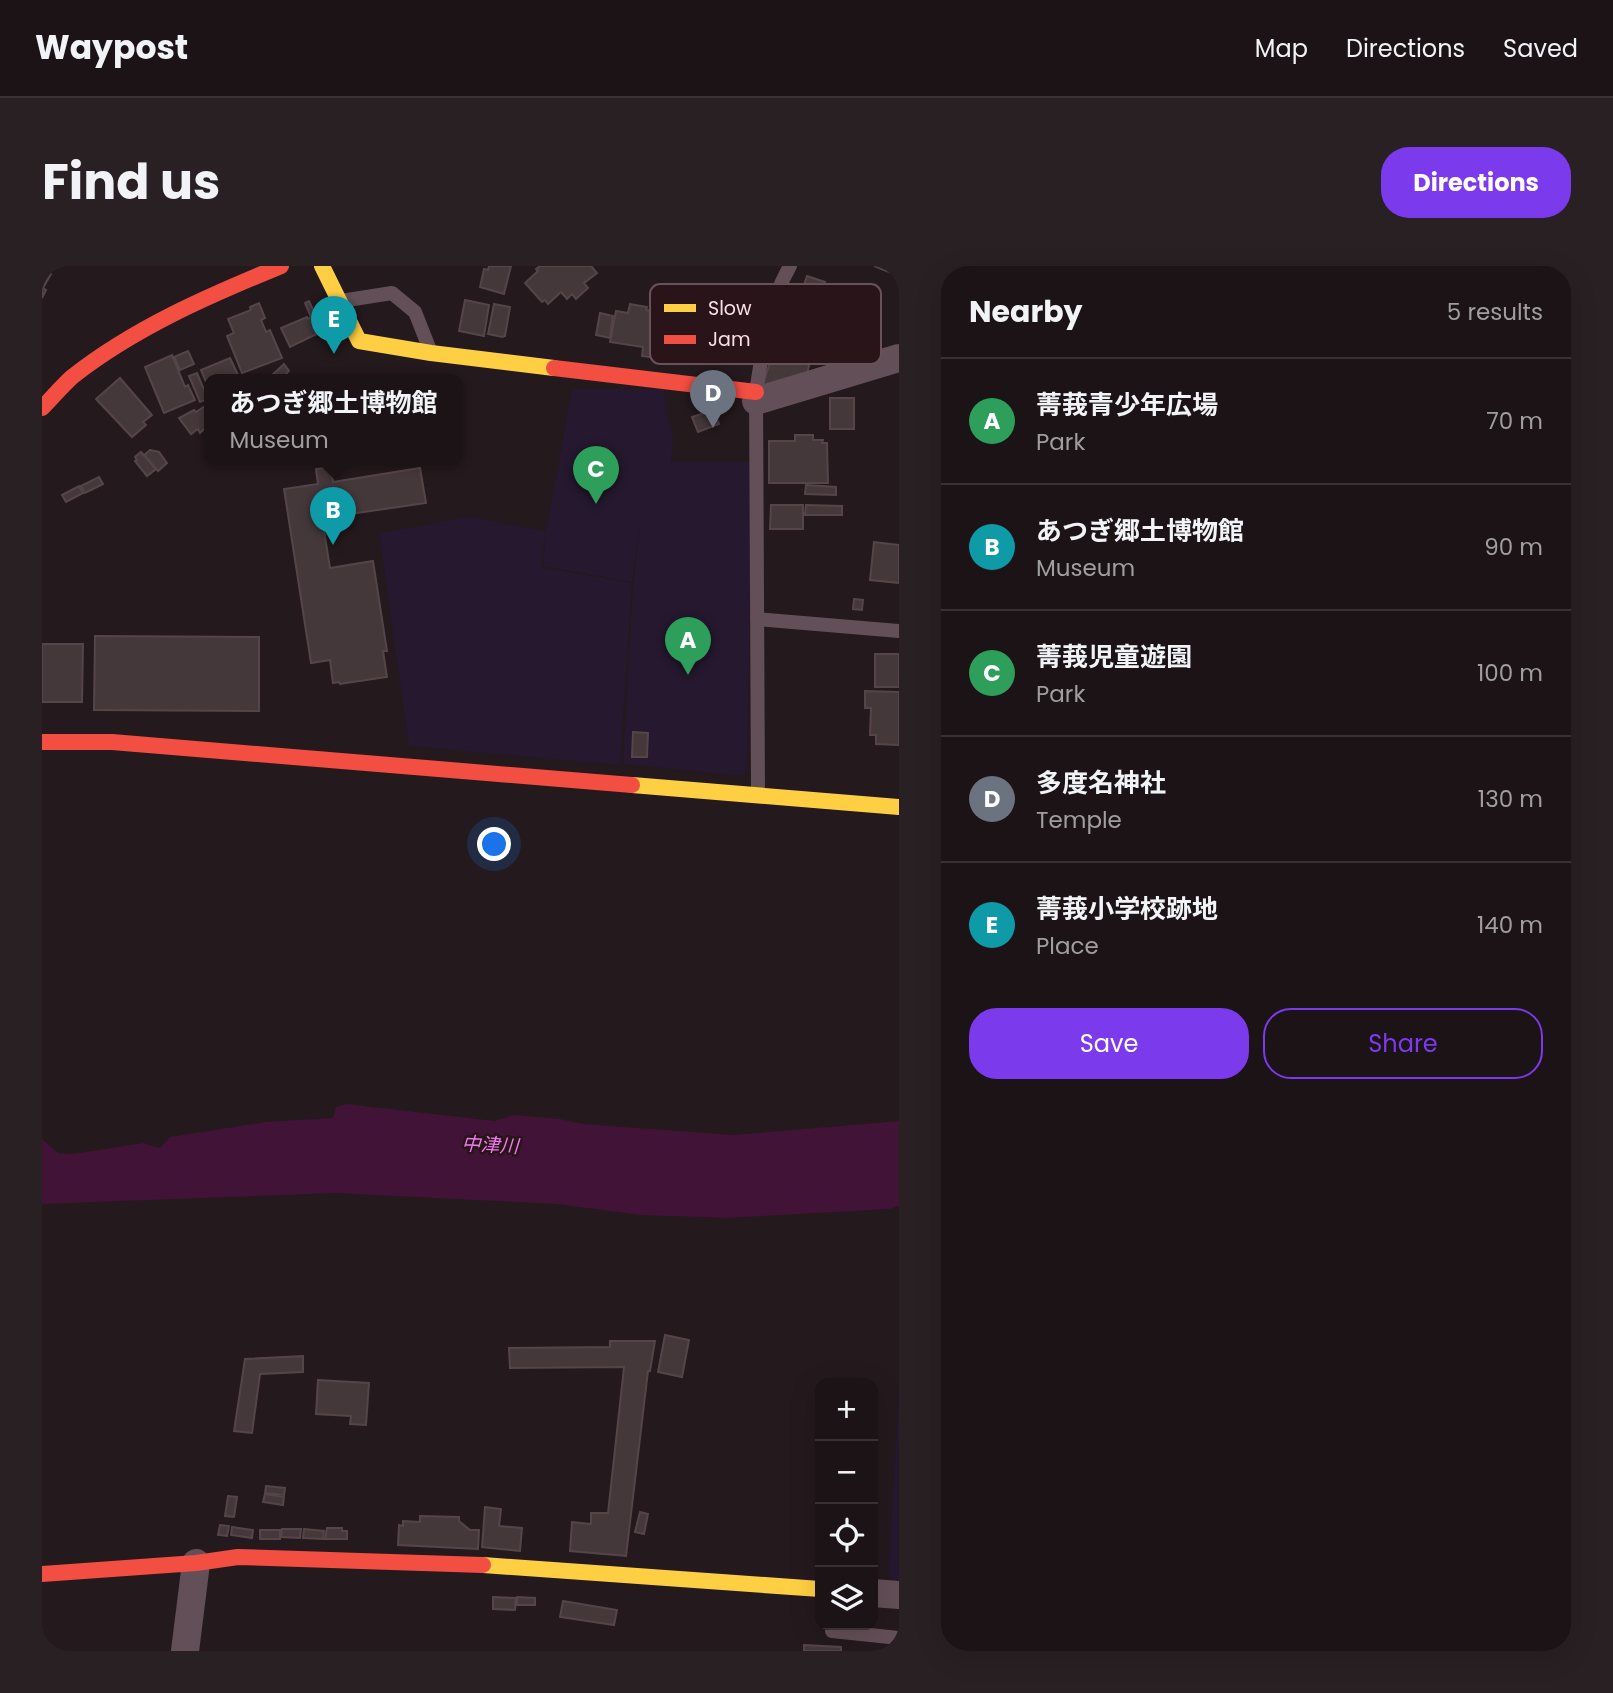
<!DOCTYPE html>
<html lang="en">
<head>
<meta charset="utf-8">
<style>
	body { margin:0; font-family:Poppins,"Noto Sans JP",sans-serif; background:#282022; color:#f1f3f6 }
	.controls { position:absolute; right:21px; bottom:21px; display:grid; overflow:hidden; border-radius:14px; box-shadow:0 7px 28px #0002 }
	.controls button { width:63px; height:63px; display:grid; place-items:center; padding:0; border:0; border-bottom:2px solid #393234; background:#1b1315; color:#f1f3f6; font:35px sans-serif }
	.you { position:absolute; left:453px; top:579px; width:24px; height:24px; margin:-18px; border:5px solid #fff; border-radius:50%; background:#1a73e8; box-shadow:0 0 0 10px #1a73e833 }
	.badge { display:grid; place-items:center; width:46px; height:46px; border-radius:50%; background:#7c3aed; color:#fff; font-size:23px; font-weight:700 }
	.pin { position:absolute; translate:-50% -58px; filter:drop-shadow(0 2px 4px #0008) }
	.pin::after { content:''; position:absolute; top:37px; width:24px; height:21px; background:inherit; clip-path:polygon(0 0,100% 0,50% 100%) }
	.popup { position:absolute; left:162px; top:108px; width:259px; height:91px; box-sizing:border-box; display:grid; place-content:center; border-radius:14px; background:#1b1315; filter:drop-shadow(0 2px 5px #0005); font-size:23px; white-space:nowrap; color:#a09ea0 }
	.popup b { font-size:26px; color:#f1f3f6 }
	.popup::after { content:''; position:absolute; left:50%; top:100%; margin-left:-14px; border:14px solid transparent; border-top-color:#1b1315 }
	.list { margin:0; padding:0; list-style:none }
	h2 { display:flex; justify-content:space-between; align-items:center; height:91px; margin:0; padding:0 28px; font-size:30px }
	h2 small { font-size:23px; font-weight:400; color:#a09ea0 }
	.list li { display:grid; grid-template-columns:46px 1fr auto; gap:21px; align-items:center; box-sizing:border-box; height:126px; padding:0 28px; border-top:2px solid #393234 }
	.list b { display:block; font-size:26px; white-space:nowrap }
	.list p { margin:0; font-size:23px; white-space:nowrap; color:#a09ea0 }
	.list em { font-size:23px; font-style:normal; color:#a09ea0 }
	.actions { display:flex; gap:14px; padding:21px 28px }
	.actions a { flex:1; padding:16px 0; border:2px solid #7c3aed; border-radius:28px; text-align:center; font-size:24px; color:#7c3aed }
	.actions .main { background:#7c3aed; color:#fff }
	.icon { flex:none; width:38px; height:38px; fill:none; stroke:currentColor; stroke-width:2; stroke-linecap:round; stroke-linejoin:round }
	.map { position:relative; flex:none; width:857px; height:1385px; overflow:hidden; border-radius:28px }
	header { display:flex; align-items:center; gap:42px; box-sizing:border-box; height:98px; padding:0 35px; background:#1b1315; border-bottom:2px solid #393234 }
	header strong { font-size:33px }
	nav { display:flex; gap:38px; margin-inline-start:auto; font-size:24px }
	.intro { display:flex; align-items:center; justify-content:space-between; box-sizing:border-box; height:168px; padding:0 42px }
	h1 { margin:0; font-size:49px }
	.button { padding:18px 32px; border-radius:28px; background:#7c3aed; color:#fff; font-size:24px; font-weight:700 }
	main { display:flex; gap:42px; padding:0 42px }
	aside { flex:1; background:#1b1315; border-radius:28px; box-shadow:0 7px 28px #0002 }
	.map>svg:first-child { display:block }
	.green { fill:#25182f }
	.water { fill:#411337 }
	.building { fill:#45383b; stroke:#55454a; stroke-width:2 }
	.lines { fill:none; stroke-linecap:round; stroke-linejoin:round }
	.lane { stroke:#634f57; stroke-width:14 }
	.street { stroke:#634f57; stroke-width:28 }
	.slow { stroke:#ffcf43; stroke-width:16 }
	.jam { stroke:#f24e42; stroke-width:16 }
	.labels { text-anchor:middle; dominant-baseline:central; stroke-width:5; stroke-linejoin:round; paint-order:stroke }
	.water-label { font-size:19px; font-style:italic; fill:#ef7aec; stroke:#29141a }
	.key { fill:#29141a; stroke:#685158; stroke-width:2 }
	.key-label { font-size:19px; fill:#fbdfe8 }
</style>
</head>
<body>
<header>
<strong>Waypost</strong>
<nav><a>Map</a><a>Directions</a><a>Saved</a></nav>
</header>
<div class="intro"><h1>Find us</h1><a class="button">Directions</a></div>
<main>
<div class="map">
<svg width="857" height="1385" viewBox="0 0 857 1385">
	<rect width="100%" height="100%" fill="#24191c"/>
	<g class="green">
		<path d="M 530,123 L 622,123 L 625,149 L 631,170 L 629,196 L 710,195 L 705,503 L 700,510 L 581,498 L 591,319 L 599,249 L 590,316 L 501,300 L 504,266 L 499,301 L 590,317 L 578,499 L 367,480 L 337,267 L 426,251 L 504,265 Z"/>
		<path d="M 857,1125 L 857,1322 L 846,1307 Z"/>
	</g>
	<path class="water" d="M 304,838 L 453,855 L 472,849 L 518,853 L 541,858 L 692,869 L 857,855 L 857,940 L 847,943 L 686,952 L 599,949 L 514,938 L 294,927 L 0,938 L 0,873 L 16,887 L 31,888 L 101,877 L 118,882 L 128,871 L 223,856 L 291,852 L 294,841 Z"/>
	<g class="building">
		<path d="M 447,0 L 469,0 L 462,28 L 438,21 L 442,3 L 446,4 Z"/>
		<path d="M 498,0 L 549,0 L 555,7 L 542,17 L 546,22 L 534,33 L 530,28 L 525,33 L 519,26 L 506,38 L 503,34 L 500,36 L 483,17 L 496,5 L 494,3 Z"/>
		<path d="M 832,0 L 855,0 L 852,8 Z"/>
		<path d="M 0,4 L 9,8 L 1,22 L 4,24 L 0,32 Z"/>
		<path d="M 765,10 L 783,16 L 779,28 L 782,29 L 777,44 L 782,45 L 777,59 L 758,52 L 756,58 L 745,54 L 746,49 L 742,47 L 752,19 L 761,22 Z"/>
		<path d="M 804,23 L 837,37 L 828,60 L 832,61 L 827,73 L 824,72 L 818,88 L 784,74 Z"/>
		<path d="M 423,34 L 447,39 L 442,70 L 417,65 Z"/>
		<path d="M 267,35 L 281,65 L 248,81 L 239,62 L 265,51 L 266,53 L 269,51 L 263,37 Z"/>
		<path d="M 217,37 L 223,52 L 219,54 L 224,66 L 228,64 L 240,92 L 200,107 L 185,70 L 192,67 L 186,53 L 209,44 L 208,41 Z"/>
		<path d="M 452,38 L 468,41 L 463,70 L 460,71 L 446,68 Z"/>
		<path d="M 588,38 L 605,41 L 604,44 L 627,47 L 626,53 L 633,54 L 632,62 L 639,63 L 638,86 L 616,83 L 615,92 L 600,90 L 601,81 L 568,76 L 574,45 L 586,47 Z"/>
		<path d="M 558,47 L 571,50 L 568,72 L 554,69 Z"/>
		<path d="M 146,85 L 152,98 L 138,104 L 132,91 Z"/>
		<path d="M 731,86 L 768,96 L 763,115 L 721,119 Z"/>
		<path d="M 130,89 L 143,121 L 146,119 L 153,134 L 122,147 L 103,101 Z"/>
		<path d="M 188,92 L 198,113 L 167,113 L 167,123 L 159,104 Z"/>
		<path d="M 242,98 L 247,105 L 239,113 L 226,113 Z"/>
		<path d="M 155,107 L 166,133 L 158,136 L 147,110 Z"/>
		<path d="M 78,112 L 110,149 L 101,156 L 104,159 L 90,171 L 54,133 Z"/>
		<rect x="788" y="132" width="24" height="31"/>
		<path d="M 166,138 L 167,159 L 158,167 L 156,163 L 149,168 L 137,152 L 152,144 L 154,146 Z"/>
		<path d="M 671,144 L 677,158 L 656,166 L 650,151 Z"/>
		<path d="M 753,169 L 771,169 L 771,174 L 781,174 L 780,177 L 785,177 L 786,217 L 727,217 L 727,175 L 753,175 Z"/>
		<circle cx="561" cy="190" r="8"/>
		<path d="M 108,184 L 117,186 L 125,197 L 116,205 L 102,189 Z"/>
		<path d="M 99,186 L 114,203 L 105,210 L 93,195 L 95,194 L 93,191 Z"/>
		<path d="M 289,201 L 291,216 L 378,202 L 384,237 L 280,252 L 288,302 L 331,295 L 345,385 L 341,385 L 345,411 L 298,418 L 297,416 L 291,417 L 288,394 L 269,397 L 242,223 L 276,218 L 274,203 Z"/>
		<path d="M 57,211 L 61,218 L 43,227 L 39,220 Z"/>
		<path d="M 764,219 L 794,221 L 794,229 L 763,228 Z"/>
		<path d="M 37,220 L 41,227 L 24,236 L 20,229 Z"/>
		<path d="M 729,239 L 761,239 L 761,263 L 728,263 Z"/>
		<path d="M 764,239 L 800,240 L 800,249 L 763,249 Z"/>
		<path d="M 832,276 L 857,279 L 857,317 L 828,314 Z"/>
		<path d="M 812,333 L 821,334 L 820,344 L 811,343 Z"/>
		<path d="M 53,370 L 217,371 L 217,445 L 52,444 Z"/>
		<path d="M 0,378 L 41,378 L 40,436 L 0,436 Z"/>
		<rect x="833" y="388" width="24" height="33"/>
		<path d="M 823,425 L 857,426 L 857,479 L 834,478 L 834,469 L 828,469 L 829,442 L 823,442 Z"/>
		<path d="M 591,466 L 606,467 L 605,491 L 590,491 Z"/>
		<path d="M 623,1069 L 647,1074 L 640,1111 L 616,1106 Z"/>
		<path d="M 568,1075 L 613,1075 L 608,1105 L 606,1105 L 584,1290 L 528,1285 L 530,1256 L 549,1258 L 549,1247 L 566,1247 L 582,1101 L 468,1102 L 467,1082 L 568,1081 Z"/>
		<path d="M 261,1090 L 261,1106 L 218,1108 L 210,1167 L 192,1165 L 203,1093 Z"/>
		<path d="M 276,1114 L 327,1117 L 324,1159 L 308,1158 L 309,1150 L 274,1148 Z"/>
		<path d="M 224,1220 L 243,1222 L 242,1229 L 223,1227 Z"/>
		<path d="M 223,1228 L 242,1231 L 241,1239 L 221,1236 Z"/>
		<path d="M 186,1230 L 195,1231 L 192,1251 L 183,1250 Z"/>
		<path d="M 443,1241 L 459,1243 L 457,1260 L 480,1262 L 478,1285 L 440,1281 Z"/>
		<path d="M 598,1246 L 606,1248 L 602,1268 L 593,1266 Z"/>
		<path d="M 378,1250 L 417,1251 L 417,1255 L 428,1264 L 437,1264 L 436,1283 L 356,1279 L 357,1259 L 361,1260 L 361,1255 L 378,1256 Z"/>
		<path d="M 178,1259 L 187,1260 L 185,1270 L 176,1269 Z"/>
		<path d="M 190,1261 L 211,1264 L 210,1272 L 189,1269 Z"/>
		<path d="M 285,1262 L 300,1262 L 300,1265 L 305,1265 L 305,1273 L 283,1273 Z"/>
		<path d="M 240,1263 L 259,1263 L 258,1272 L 239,1271 Z"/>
		<path d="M 262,1263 L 282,1265 L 281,1273 L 261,1272 Z"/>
		<rect x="218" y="1264" width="20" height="9"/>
		<path d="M 451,1331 L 474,1332 L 473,1344 L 451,1343 Z"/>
		<path d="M 475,1331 L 493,1332 L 493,1339 L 475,1339 Z"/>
		<path d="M 521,1335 L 575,1344 L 572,1359 L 518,1351 Z"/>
		<path d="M 762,1379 L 799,1381 L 799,1385 L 762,1385 Z"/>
	</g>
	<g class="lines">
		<g class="lane">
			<path d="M 299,35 L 350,27 L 373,46 L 388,84"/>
			<path d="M 715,353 L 857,365"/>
			<path d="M 716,527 L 714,126 C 721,83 726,38 748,0"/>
			<path d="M 790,1365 L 857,1372"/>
		</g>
		<g class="street">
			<path d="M 714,135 L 857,92"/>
			<path d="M 831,1327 L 857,1329"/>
			<path d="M 143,1385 L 154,1297"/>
		</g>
		<g class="slow">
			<path d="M 280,0 L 317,75 L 389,87 L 512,102"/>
			<path d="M 590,519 L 857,541"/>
			<path d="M 441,1299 L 778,1323"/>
		</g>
		<g class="jam">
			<path d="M 512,102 L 714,126"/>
			<path d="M 0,142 C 10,132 19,121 30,111 C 92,62 166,30 239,0"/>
			<path d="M 0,476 L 70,476 L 590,519"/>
			<path d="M 0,1308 L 154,1297 L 196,1291 L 441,1299"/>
		</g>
	</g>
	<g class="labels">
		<g class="water-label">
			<text transform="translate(448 879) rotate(3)">中津川</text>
		</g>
	</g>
	<rect x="608" y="18" width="231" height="80" rx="10" class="key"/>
	<rect x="622" y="38" width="32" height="8" fill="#ffcf43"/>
	<rect x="622" y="69" width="32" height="9" fill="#f24e42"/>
	<g class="key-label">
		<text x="666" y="49">Slow</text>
		<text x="666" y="80">Jam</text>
	</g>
</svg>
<div class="controls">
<button>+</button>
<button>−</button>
<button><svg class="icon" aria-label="locate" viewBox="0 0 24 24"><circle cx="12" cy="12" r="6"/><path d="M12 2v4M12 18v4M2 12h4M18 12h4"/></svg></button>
<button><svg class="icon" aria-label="layers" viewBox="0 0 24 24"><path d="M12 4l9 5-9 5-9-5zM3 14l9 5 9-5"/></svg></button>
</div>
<div class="you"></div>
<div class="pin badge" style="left:646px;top:409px;background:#2e9e5b">A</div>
<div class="pin badge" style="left:291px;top:279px;background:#0f9aa8">B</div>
<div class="popup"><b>あつぎ郷土博物館</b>Museum</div>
<div class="pin badge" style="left:554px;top:238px;background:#2e9e5b">C</div>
<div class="pin badge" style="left:671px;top:162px;background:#6b7280">D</div>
<div class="pin badge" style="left:292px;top:88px;background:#0f9aa8">E</div>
</div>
<aside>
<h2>Nearby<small>5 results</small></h2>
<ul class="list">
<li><span class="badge" style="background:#2e9e5b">A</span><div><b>菁莪青少年広場</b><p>Park</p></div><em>70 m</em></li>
<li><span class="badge" style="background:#0f9aa8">B</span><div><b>あつぎ郷土博物館</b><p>Museum</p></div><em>90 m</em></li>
<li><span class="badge" style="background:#2e9e5b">C</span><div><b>菁莪児童遊園</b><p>Park</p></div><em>100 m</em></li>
<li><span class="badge" style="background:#6b7280">D</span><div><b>多度名神社</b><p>Temple</p></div><em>130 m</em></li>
<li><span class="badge" style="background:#0f9aa8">E</span><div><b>菁莪小学校跡地</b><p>Place</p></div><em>140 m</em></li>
</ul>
<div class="actions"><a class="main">Save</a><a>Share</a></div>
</aside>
</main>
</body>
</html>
